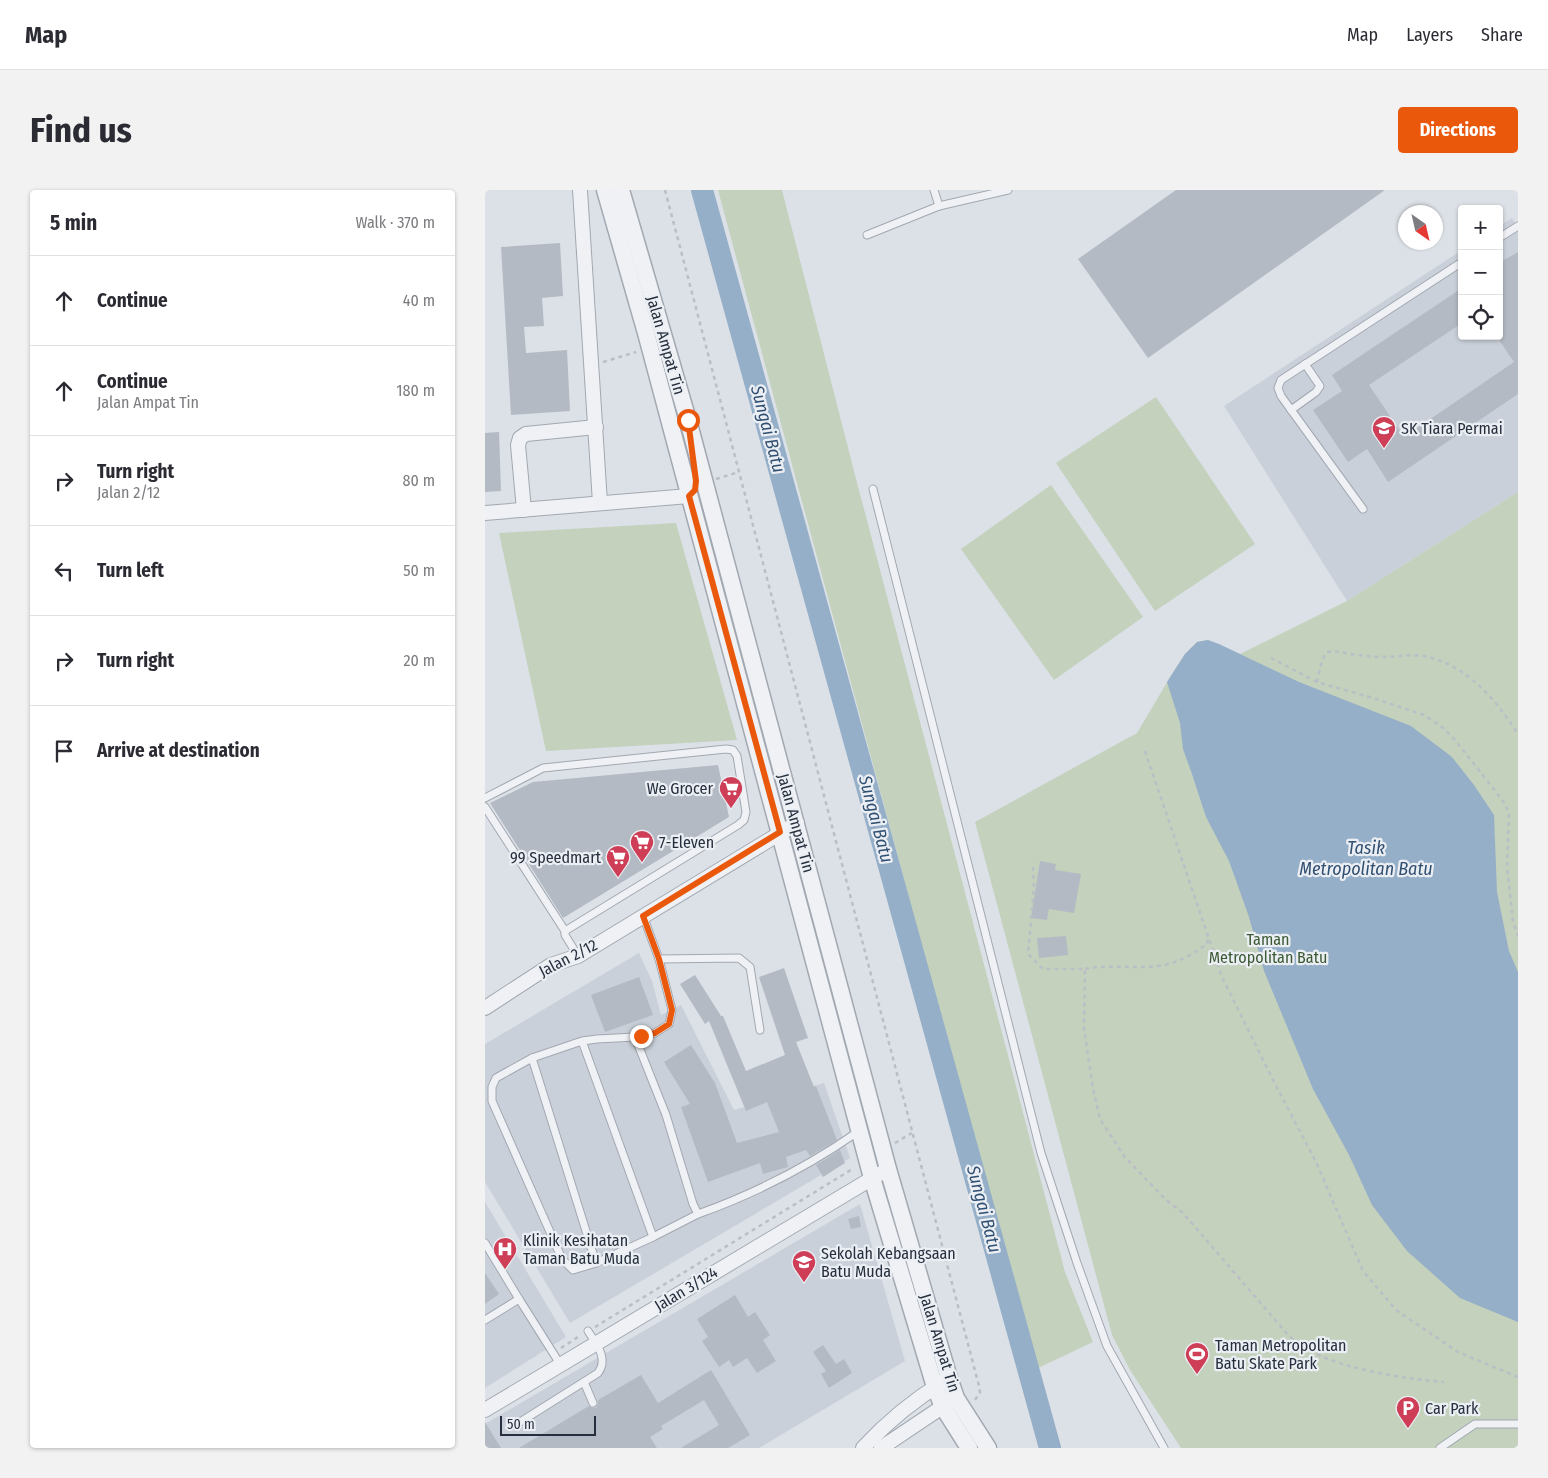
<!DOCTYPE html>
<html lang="en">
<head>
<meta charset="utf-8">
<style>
	body { margin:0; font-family:"Fira Sans Condensed",sans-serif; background:#f2f2f3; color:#2b2b33 }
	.controls { position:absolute; right:15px; top:15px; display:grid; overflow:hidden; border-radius:5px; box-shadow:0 1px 4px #0004 }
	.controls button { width:45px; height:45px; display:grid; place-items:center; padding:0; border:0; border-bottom:1px solid #e1e1e2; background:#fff; color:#2b2b33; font:25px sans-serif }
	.compass { position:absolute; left:913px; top:15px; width:45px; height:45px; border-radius:50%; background:#fff; box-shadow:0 1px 4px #0004; rotate:146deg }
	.scale { position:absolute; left:15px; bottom:12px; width:96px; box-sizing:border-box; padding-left:5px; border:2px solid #262f3d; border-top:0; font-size:14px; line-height:18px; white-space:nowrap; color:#262f3d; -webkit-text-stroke:4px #ebeff4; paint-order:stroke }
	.stop { position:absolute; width:15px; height:15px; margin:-11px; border:4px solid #ea580c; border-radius:50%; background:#fff }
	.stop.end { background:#ea580c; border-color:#fff; box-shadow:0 1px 5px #0008 }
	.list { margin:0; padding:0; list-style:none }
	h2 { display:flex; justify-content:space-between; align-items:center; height:65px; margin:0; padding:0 20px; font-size:21px }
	h2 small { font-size:16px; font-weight:400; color:#7c7c81 }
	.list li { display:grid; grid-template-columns:32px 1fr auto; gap:15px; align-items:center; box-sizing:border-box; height:90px; padding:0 20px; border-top:1px solid #e1e1e2 }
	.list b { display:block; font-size:19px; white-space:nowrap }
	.list p { margin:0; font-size:16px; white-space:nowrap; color:#7c7c81 }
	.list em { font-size:16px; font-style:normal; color:#7c7c81 }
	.icon { flex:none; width:28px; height:28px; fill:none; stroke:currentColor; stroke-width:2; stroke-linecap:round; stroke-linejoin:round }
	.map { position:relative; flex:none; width:1033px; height:1258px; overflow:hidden; border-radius:5px }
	header { display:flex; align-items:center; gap:30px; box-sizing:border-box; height:70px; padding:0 25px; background:#fff; border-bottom:1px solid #e1e1e2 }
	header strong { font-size:24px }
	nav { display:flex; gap:28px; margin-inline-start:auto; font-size:18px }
	.intro { display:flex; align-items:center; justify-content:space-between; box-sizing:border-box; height:120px; padding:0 30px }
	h1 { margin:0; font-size:35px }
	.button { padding:12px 22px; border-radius:5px; background:#ea580c; color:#fff; font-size:18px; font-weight:700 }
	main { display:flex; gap:30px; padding:0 30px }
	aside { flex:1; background:#fff; border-radius:5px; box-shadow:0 1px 4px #0004 }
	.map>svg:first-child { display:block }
	.built { fill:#cad0d9 }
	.green { fill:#c3d1bd }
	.water { fill:#96afc8 }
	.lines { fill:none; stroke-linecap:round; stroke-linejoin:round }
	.river { stroke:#96afc8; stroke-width:22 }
	.building { fill:#b3bac3 }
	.service-casing { stroke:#a2a8b1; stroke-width:9 }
	.minor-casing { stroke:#a2a8b1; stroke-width:16 }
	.tertiary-casing { stroke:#a2a8b1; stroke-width:19 }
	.path { stroke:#bbbfc5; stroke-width:2.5; stroke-dasharray:4 4; stroke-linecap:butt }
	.service { stroke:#eff1f5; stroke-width:7 }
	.minor { stroke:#eff1f5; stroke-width:14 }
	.tertiary { stroke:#eff1f5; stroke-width:16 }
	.route { stroke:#ea580c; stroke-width:6 }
	.labels { text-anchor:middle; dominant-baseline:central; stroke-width:4.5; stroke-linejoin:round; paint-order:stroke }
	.street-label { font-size:16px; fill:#262f3d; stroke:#ebeff4 }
	.poi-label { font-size:16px; fill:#262f3d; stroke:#ebeff4; text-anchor:start }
	.park-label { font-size:16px; fill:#3b5933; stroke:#ebeff4 }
	.water-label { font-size:18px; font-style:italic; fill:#304f71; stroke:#ebeff4 }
</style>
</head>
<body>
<header>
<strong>Map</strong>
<nav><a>Map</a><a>Layers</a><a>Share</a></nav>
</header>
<div class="intro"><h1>Find us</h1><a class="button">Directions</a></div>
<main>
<aside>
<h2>5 min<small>Walk · 370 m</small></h2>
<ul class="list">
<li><svg class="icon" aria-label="ahead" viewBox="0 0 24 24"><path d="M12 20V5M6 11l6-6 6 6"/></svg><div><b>Continue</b></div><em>40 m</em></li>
<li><svg class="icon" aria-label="ahead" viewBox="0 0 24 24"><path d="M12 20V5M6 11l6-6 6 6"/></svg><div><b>Continue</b><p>Jalan Ampat Tin</p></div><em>180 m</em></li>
<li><svg class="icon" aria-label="right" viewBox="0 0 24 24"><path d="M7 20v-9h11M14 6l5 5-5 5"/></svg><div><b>Turn right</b><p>Jalan 2/12</p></div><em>80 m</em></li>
<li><svg class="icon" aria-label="left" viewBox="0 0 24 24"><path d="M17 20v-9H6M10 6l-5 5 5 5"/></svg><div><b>Turn left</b></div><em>50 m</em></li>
<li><svg class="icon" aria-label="right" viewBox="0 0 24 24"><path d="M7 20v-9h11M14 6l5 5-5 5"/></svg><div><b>Turn right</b></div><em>20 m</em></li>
<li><svg class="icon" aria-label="arrive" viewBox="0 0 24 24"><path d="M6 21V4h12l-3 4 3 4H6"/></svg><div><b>Arrive at destination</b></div></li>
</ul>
</aside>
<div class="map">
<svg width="1033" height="1258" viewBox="0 0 1033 1258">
	<rect width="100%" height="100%" fill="#dce1e7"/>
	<g class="built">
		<path d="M 1027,28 L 1033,38 L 1033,302 L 862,411 L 739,216 L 977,60 L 977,146 L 1014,146 L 1014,36 Z"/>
		<path d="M 154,763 L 167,791 L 176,825 L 196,815 L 249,920 L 339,893 L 365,968 L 85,1133 L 0,992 L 0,854 Z"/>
		<path d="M 0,1012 L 81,1147 L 0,1198 Z"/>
		<path d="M 375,1014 L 420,1171 L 274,1258 L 0,1258 L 0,1234 Z"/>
	</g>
	<g class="green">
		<path d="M 233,0 L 297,0 L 370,285 L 580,1082 L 608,1152 L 551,1179 Z"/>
		<path d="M 671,207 L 770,354 L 670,421 L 571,273 Z"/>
		<path d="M 566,295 L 658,427 L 569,490 L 476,359 Z"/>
		<path d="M 1033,302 L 1033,1258 L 696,1258 L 645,1180 L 627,1145 L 490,632 L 652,543 L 690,479 L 700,464 L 712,452 L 723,450 L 755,464 L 862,411 Z"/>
		<path d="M 191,333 L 252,550 L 61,561 L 14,343 Z"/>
	</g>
	<path class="water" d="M 723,450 L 734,454 L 814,492 L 926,536 L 967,567 L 989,595 L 1009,625 L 1012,702 L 1024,761 L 1033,782 L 1033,1132 L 975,1108 L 922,1061 L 887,1015 L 864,965 L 828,899 L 779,781 L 764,727 L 744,671 L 721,627 L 707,584 L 698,559 L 695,533 L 682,492 L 700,464 L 712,452 Z"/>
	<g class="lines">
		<path class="river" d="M 217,0 L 565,1258"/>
	</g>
	<g class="building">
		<path d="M 691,0 L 900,0 L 663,168 L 593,69 Z"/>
		<path d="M 75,53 L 78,106 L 57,108 L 59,136 L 39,137 L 41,163 L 82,160 L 85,221 L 26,225 L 16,57 Z"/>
		<path d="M 1033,62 L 1033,204 L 903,292 L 882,259 L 863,272 L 828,220 L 857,201 L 847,185 L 977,98 L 977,133 L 884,195 L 919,247 L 1029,172 L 1014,150 L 1014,73 Z"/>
		<path d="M 14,242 L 16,301 L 0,302 L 0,243 Z"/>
		<path d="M 233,575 L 244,627 L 78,728 L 5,613 L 48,592 Z"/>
		<path d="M 555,671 L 571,674 L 570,680 L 596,684 L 589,723 L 564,719 L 562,730 L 546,728 Z"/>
		<path d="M 581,746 L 583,765 L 554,768 L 552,748 Z"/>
		<path d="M 299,778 L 323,848 L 311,852 L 329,897 L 331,896 L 352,950 L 325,966 L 321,960 L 301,967 L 303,977 L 278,984 L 275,973 L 223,992 L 196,917 L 205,914 L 179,872 L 206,855 L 230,893 L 252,953 L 294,942 L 282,912 L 261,921 L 224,831 L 220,834 L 195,794 L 210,785 L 236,826 L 238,826 L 261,881 L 300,865 L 274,787 Z"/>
		<path d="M 154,787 L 168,825 L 120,842 L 106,805 Z"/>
		<path d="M 355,960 L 360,973 L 338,987 L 331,975 Z"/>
		<path d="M 374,1026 L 376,1037 L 366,1039 L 363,1029 Z"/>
		<path d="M 0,1083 L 14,1104 L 0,1114 Z"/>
		<path d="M 250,1105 L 263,1127 L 270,1122 L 285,1145 L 278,1150 L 291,1171 L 272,1183 L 262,1168 L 248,1177 L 244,1170 L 234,1177 L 217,1151 L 223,1147 L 212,1129 Z"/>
		<path d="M 338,1155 L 351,1174 L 359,1169 L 367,1183 L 344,1198 L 336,1184 L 341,1181 L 328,1162 Z"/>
		<path d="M 226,1180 L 265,1245 L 243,1258 L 196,1258 L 234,1235 L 219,1210 L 176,1236 L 178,1239 L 165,1247 L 172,1258 L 34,1258 L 104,1216 L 107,1218 L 111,1218 L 113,1214 L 113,1210 L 156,1185 L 173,1213 Z"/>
		<path d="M 0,1232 L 16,1258 L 0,1258 Z"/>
	</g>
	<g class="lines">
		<g class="service-casing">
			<g id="service">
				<path d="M 449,0 L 454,16 L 523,0"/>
				<path d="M 382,45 L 454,16"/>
				<path d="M 1014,48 L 1033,36"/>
				<path d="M 806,220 L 831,202 L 835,196 L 820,174"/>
				<path d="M 388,299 L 556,963 L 592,1073 L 622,1156 L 679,1258"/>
				<path d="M 878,319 L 796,206 L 793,198 L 796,190 L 977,72"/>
				<path d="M 0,608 L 58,578 L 241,559 L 248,560 L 252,566 L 261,622 L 259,630 L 253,635 L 80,741 L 0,617"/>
				<path d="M 80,741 L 80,745 L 93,766"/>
				<path d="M 174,769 L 254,768 L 265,777 L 275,840"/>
				<path d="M 150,847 L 181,925 L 208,1014 L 213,1024 C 269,1004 324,976 374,941"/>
				<path d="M 97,851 L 168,1047 L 111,1073 L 47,868 L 97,851 L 112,849 L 150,847 L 170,843 L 184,834 L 187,820 L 174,769 L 158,726"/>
				<path d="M 47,868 L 11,888 L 7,897 L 7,911 L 77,1069 L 88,1080 L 111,1073"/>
				<path d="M 168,1047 L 213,1024"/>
				<path d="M 0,1053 L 34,1109"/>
				<path d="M 0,1130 L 34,1109 L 75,1174"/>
				<path d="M 99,1192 L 108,1213"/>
				<path d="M 32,1234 L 113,1183 C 124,1168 111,1154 103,1141"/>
				<path d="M 955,1258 L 990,1234 L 1033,1234"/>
			</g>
		</g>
		<g class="minor-casing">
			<g id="minor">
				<path d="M 95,0 L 115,313"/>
				<path d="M 39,320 L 33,255 L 35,248 L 41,244 L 111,237"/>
				<path d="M 0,323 L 204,306"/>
				<path d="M 0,818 L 66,775 L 93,766 L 312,633"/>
				<path d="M 0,1220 L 396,983"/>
				<path d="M 378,1258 C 401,1233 429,1210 458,1192"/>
				<path d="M 396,1258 L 466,1211"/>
			</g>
		</g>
		<g class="tertiary-casing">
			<g id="tertiary">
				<path d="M 120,0 L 161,143 L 387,988 L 450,1197 L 458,1217 L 484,1258"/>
				<path d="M 136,0 L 203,230 L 403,979 L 464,1188 L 471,1208 L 503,1258"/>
			</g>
		</g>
		<g class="path">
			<path d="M 180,0 L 494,1196 L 495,1203 L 489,1211"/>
			<path d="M 118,172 L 151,162"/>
			<path d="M 231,289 L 254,282"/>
			<path d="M 786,468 L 832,492 L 888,508 L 939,525 L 957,537 L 970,550 L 1011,602 L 1020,614 L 1024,623 L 1022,676 L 1028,732 L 1033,746"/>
			<path d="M 832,492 L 837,470 L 842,462 L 849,461 C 865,464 882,467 899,467 C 911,467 925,464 937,466 C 981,473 1011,510 1033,544"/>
			<path d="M 660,561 L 737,787 L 787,888 L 831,972 L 878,1081 L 911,1120 L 973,1162 L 1033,1187"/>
			<path d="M 548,677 L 549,697 L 543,764 L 558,779 L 600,779 L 599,839 L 608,898 L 615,929 L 639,966 L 681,1010 L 698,1023 L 804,1146 C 815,1154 826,1161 838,1167 C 872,1181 921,1189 959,1192"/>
			<path d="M 600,779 C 625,774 649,779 673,776 C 692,774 708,764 722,754 L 723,748"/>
			<path d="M 410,953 L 427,943"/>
			<path d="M 110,1137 L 369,978"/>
			<path d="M 76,1158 L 96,1145"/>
		</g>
		<use href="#service" class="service"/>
		<use href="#minor" class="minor"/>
		<use href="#tertiary" class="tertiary"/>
	</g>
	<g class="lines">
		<path class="route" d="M 156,846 L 170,843 L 184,834 L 187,820 L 174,769 L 158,726 L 295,642 L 204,306 L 210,300 L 211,291 L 203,230"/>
	</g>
	<defs>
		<g id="school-pin" transform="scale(1.25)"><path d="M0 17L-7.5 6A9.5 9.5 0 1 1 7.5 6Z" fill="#cf3e57" stroke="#ebeff4"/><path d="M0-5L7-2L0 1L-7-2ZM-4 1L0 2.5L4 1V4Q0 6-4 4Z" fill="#fff"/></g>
		<g id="supermarket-pin" transform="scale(1.25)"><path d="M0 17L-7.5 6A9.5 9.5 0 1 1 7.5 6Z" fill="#cf3e57" stroke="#ebeff4"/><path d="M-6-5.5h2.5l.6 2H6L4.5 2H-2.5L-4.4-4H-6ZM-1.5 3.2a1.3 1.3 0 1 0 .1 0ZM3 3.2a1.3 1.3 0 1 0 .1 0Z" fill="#fff"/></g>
		<g id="hospital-pin" transform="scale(1.25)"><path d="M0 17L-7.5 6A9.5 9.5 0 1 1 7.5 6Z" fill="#cf3e57" stroke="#ebeff4"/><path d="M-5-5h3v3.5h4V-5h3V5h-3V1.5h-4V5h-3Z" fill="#fff"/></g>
		<g id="stadium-pin" transform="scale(1.25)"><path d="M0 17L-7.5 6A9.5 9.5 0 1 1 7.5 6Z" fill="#cf3e57" stroke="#ebeff4"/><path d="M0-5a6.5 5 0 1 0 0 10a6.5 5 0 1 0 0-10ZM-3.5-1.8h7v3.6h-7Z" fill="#fff"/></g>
		<g id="parking-pin" transform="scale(1.25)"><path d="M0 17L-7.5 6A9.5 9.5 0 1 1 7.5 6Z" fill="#cf3e57" stroke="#ebeff4"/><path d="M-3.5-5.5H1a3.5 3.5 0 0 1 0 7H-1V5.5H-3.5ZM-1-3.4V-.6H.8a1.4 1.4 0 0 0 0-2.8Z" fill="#fff"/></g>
	</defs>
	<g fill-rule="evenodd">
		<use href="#school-pin" x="899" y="238"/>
		<use href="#supermarket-pin" x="246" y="598"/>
		<use href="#supermarket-pin" x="157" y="652"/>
		<use href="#supermarket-pin" x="133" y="667"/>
		<use href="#hospital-pin" x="20" y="1059"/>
		<use href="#school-pin" x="319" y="1072"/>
		<use href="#stadium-pin" x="712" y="1164"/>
		<use href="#parking-pin" x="923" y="1218"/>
	</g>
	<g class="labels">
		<g class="street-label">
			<text transform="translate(181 155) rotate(74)">Jalan Ampat Tin</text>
			<text transform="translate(311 633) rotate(75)">Jalan Ampat Tin</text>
			<text transform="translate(83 768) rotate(-27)">Jalan 2/12</text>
			<text transform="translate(201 1099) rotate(-31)">Jalan 3/124</text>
			<text transform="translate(455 1153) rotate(73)">Jalan Ampat Tin</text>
		</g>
		<g class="poi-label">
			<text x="916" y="238">SK Tiara Permai</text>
			<text x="228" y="598" text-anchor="end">We Grocer</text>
			<text x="174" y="652">7-Eleven</text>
			<text x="116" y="667" text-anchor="end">99 Speedmart</text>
			<text x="38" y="1050">Klinik Kesihatan<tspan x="38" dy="18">Taman Batu Muda</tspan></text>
			<text x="336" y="1063">Sekolah Kebangsaan<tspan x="336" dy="18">Batu Muda</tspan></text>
			<text x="730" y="1155">Taman Metropolitan<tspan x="730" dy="18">Batu Skate Park</tspan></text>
			<text x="940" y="1218">Car Park</text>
		</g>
		<g class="park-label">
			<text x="783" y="749">Taman<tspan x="783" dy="18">Metropolitan Batu</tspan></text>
		</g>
		<g class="water-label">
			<text transform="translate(283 239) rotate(75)">Sungai Batu</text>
			<text transform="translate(391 629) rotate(75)">Sungai Batu</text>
			<text x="881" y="658">Tasik<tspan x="881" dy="21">Metropolitan Batu</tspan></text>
			<text transform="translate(499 1019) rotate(75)">Sungai Batu</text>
		</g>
	</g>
</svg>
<div class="controls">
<button>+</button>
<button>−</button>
<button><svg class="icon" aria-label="locate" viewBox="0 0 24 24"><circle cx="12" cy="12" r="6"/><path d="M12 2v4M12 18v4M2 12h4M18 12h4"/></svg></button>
</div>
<svg class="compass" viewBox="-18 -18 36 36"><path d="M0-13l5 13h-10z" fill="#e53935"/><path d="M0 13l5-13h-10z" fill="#7c7c81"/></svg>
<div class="scale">50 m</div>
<div class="stop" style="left:203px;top:230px"></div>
<div class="stop end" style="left:156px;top:846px"></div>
</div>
</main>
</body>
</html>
